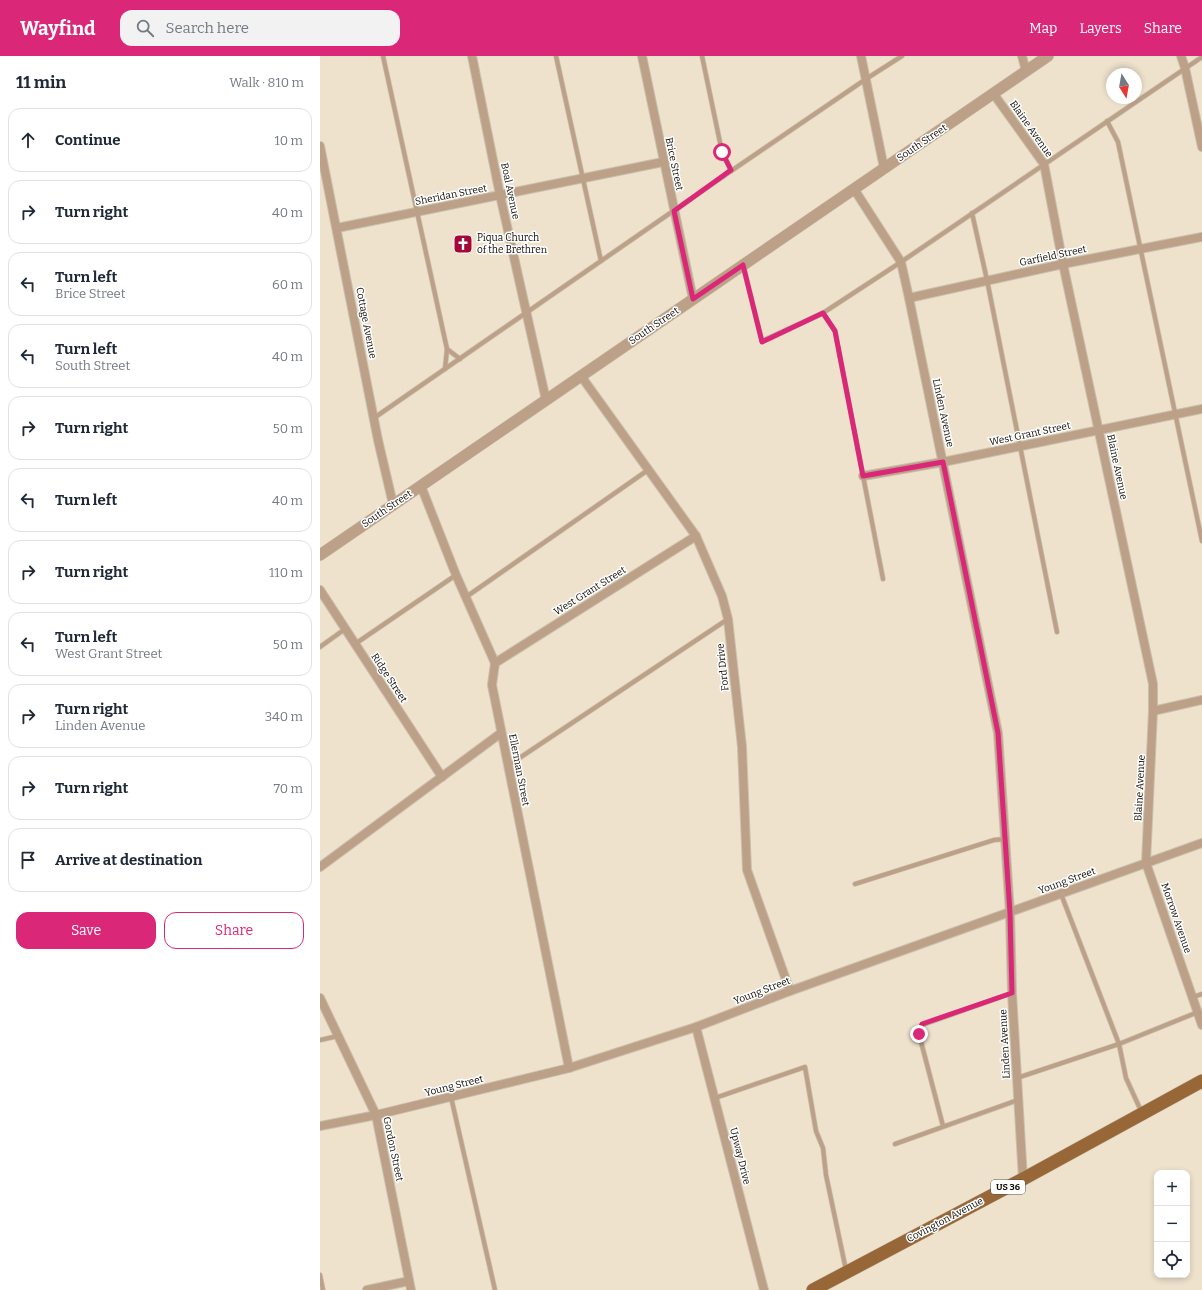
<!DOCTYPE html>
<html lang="en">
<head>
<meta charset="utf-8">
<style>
	body { margin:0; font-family:Bitter,serif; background:#f2f2f3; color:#1f2937 }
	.controls { position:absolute; right:12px; bottom:12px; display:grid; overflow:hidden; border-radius:8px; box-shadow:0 2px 6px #0003 }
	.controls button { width:36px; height:36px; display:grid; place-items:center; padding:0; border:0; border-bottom:1px solid #e0e1e3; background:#fff; color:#1f2937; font:20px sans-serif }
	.compass { position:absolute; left:786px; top:12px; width:36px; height:36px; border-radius:50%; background:#fff; box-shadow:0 2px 6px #0003; rotate:169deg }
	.stop { position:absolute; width:12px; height:12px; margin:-9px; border:3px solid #db2777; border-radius:50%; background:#fff }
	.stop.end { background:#db2777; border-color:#fff; box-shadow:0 1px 4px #0008 }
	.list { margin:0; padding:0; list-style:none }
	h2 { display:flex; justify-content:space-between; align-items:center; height:52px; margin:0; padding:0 16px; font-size:17px }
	h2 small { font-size:13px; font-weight:400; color:#747a83 }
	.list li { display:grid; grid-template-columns:26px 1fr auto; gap:12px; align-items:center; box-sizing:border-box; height:64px; margin:0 8px 8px; padding:0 8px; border:1px solid #e0e1e3; border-radius:12px }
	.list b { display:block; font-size:15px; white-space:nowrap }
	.list p { margin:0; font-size:13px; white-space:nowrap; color:#747a83 }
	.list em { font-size:13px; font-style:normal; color:#747a83 }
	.actions { display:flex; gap:8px; padding:12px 16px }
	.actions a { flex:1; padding:9px 0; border:1px solid #db2777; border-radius:12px; text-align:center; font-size:14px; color:#db2777 }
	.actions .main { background:#db2777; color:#fff }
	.icon { flex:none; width:22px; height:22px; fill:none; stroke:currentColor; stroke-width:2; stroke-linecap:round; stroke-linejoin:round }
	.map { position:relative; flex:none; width:882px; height:1234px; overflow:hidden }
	header { display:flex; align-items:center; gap:24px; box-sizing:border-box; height:56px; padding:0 20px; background:#db2777; color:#fff }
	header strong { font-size:19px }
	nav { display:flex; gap:22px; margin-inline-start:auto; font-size:14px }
	.search { width:280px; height:36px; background:#f2f2f3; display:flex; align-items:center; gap:10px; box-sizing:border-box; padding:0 14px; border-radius:12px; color:#747a83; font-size:15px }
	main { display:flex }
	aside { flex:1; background:#fff }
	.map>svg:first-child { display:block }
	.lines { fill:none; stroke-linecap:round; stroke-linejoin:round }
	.service-casing { stroke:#cac0ad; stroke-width:5.5 }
	.minor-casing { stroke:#cac0ad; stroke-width:10 }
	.tertiary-casing { stroke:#cac0ad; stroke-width:12 }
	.primary-casing { stroke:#cac0ad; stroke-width:14 }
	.service { stroke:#bca088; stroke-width:4 }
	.minor { stroke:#bca088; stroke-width:8 }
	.tertiary { stroke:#bca088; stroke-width:11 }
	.primary { stroke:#976738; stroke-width:13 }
	.route { stroke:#db2777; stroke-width:5 }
	.labels { text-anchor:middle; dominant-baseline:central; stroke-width:3; stroke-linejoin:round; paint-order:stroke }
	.shield { fill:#fff; stroke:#575450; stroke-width:1 }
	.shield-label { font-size:9px; font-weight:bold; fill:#0f0b05 }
	.street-label { font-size:10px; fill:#0f0b05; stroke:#fff }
	.poi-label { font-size:10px; fill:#0f0b05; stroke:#fff; text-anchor:start }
</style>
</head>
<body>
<header>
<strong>Wayfind</strong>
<div class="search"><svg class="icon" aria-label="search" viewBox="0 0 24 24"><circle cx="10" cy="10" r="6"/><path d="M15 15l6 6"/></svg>Search here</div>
<nav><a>Map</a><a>Layers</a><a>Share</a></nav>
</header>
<main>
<aside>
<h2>11 min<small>Walk · 810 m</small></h2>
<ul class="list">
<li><svg class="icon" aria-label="ahead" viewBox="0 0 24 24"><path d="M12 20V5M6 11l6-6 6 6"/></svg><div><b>Continue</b></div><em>10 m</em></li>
<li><svg class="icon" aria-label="right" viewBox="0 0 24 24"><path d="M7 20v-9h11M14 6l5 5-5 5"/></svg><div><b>Turn right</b></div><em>40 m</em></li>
<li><svg class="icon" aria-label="left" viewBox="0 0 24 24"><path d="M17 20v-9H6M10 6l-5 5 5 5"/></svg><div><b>Turn left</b><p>Brice Street</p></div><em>60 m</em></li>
<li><svg class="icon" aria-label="left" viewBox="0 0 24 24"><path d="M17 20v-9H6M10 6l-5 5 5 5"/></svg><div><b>Turn left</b><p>South Street</p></div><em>40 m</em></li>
<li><svg class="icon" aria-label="right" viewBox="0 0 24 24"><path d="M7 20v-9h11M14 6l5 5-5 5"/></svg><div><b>Turn right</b></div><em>50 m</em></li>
<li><svg class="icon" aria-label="left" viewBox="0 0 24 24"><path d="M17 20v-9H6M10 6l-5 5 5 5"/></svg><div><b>Turn left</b></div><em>40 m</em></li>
<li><svg class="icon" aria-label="right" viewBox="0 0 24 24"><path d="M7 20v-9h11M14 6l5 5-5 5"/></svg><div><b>Turn right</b></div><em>110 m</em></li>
<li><svg class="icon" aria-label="left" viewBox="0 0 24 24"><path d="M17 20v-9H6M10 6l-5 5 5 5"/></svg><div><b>Turn left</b><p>West Grant Street</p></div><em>50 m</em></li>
<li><svg class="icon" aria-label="right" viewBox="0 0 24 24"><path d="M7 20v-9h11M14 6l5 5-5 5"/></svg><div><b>Turn right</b><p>Linden Avenue</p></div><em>340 m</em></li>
<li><svg class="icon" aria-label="right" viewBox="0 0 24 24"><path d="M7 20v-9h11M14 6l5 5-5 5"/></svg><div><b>Turn right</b></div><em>70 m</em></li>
<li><svg class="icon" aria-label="arrive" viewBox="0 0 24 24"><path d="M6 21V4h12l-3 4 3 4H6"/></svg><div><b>Arrive at destination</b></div></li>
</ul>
<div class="actions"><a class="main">Save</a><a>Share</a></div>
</aside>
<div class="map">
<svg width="882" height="1234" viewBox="0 0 882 1234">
	<rect width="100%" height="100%" fill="#eee2cd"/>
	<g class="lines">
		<g class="service-casing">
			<g id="service">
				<path d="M 63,0 L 127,293 L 125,313"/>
				<path d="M 236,0 L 281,205"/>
				<path d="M 382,0 L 402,96 L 411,115"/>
				<path d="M 787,65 L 798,86 L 882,485"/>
				<path d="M 652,157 L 667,224 L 737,576"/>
				<path d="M 423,209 L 442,285 L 503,257 L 581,206 L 882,1"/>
				<path d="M 503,257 L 515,275 L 563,523"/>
				<path d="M 127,293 L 140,303"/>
				<path d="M 54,362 L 411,115 L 546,23 L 582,0"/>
				<path d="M 146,541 L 328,414"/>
				<path d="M 35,588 L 136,519"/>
				<path d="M 0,591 L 25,573"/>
				<path d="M 189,709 L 408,563"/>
				<path d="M 535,828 L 674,784 L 685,783"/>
				<path d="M 741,838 L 799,988 L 806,1022 L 822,1057"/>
				<path d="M 873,941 L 882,938"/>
				<path d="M 0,984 L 18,980"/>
				<path d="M 697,1022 L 799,988 L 878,956"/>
				<path d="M 131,1041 L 175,1234"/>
				<path d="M 395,1042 L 485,1011 L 496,1075 L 503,1092 L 506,1119 L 526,1214"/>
				<path d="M 623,1070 L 599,978 L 602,969 L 692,937"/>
				<path d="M 575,1088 L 698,1044"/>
				<path d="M 0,1219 L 3,1234"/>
			</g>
		</g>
		<g class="minor-casing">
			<g id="minor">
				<path d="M 152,0 L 180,139 L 226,344"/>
				<path d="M 322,0 L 373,243"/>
				<path d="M 541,0 L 564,112"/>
				<path d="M 702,0 L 706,15"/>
				<path d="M 861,0 L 865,12 L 882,91"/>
				<path d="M 673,37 L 724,108 L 743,208 L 833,628 L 833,655 L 826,807 L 882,969"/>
				<path d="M 0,90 L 58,384 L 73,448"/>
				<path d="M 534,133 L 581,206 L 589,242 L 678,677 L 690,857 L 692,937 L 703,1123"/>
				<path d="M 17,172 L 343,106"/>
				<path d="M 589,242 L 743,208 L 882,181"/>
				<path d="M 261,320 L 376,480 L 402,540 L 408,563 L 422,691 L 427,814 L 470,935"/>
				<path d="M 543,420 L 623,406 L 882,353"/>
				<path d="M 101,430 L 136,519 L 175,607 L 172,629 L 249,1012"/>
				<path d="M 0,534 L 122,721"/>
				<path d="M 175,607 L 376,480"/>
				<path d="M 833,655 L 882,644"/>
				<path d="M 0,811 L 181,677"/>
				<path d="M 0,942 L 56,1059 L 91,1234"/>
				<path d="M 376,971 L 444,1234"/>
				<path d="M 0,1070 L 56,1059 L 249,1012 L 376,971 L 470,935 L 882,787"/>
				<path d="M 47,1234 L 89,1225"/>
			</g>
		</g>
		<g class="tertiary-casing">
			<path id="tertiary" d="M 0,499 L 728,0"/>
		</g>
		<g class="primary-casing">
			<path id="primary" d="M 493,1234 L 703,1123 L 882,1025"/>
		</g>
		<use href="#service" class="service"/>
		<use href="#minor" class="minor"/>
		<use href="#tertiary" class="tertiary"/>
		<use href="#primary" class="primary"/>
	</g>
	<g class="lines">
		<path class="route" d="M 402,96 L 411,114 L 354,155 L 373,243 L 423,209 L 442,286 L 503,257 L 515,275 L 543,420 L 623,406 L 678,677 L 690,857 L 692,937 L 602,968 L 599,978"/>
	</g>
	<defs>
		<g id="church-square" transform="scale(1)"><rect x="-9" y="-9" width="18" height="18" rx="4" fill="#a40838" stroke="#fff"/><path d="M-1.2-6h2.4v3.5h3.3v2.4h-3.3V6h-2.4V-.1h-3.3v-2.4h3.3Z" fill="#fff"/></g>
	</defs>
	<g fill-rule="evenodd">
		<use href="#church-square" x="143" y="188"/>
	</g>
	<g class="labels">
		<rect class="shield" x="671" y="1124" width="34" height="14" rx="3"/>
		<g class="shield-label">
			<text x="688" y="1131">US 36</text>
		</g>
		<g class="street-label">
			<text transform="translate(711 73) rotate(55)">Blaine Avenue</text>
			<text transform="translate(602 87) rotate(-34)">South Street</text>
			<text transform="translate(354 108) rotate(78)">Brice Street</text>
			<text transform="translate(190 135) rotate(78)">Boal Avenue</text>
			<text transform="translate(131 139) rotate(-11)">Sheridan Street</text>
			<text transform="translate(733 200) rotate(-12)">Garfield Street</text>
			<text transform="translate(46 267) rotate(79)">Cottage Avenue</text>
			<text transform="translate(334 270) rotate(-34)">South Street</text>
			<text transform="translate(623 357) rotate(78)">Linden Avenue</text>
			<text transform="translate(710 378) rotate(-12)">West Grant Street</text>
			<text transform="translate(797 411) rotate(78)">Blaine Avenue</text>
			<text transform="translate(67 453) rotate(-34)">South Street</text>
			<text transform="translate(270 535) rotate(-32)">West Grant Street</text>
			<text transform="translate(403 611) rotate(-96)">Ford Drive</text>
			<text transform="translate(69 622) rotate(57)">Ridge Street</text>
			<text transform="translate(199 714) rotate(79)">Ellerman Street</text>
			<text transform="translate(820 732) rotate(-87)">Blaine Avenue</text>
			<text transform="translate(747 825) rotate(-20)">Young Street</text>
			<text transform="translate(856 862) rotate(71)">Morrow Avenue</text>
			<text transform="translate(442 935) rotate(-21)">Young Street</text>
			<text transform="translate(685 988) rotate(-93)">Linden Avenue</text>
			<text transform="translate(134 1030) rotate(-14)">Young Street</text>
			<text transform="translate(73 1093) rotate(78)">Gordon Street</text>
			<text transform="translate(420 1100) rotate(76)">Upway Drive</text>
			<text transform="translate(625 1164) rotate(-28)">Covington Avenue</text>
		</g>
		<g class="poi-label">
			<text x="157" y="182">Piqua Church<tspan x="157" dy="12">of the Brethren</tspan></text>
		</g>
	</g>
</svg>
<div class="controls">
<button>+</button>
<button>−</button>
<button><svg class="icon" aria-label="locate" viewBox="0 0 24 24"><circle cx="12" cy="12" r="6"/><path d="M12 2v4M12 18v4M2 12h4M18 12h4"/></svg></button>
</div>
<svg class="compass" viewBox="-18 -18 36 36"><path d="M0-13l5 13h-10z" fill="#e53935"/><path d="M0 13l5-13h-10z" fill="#747a83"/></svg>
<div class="stop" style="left:402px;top:96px"></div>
<div class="stop end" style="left:599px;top:978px"></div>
</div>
</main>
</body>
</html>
